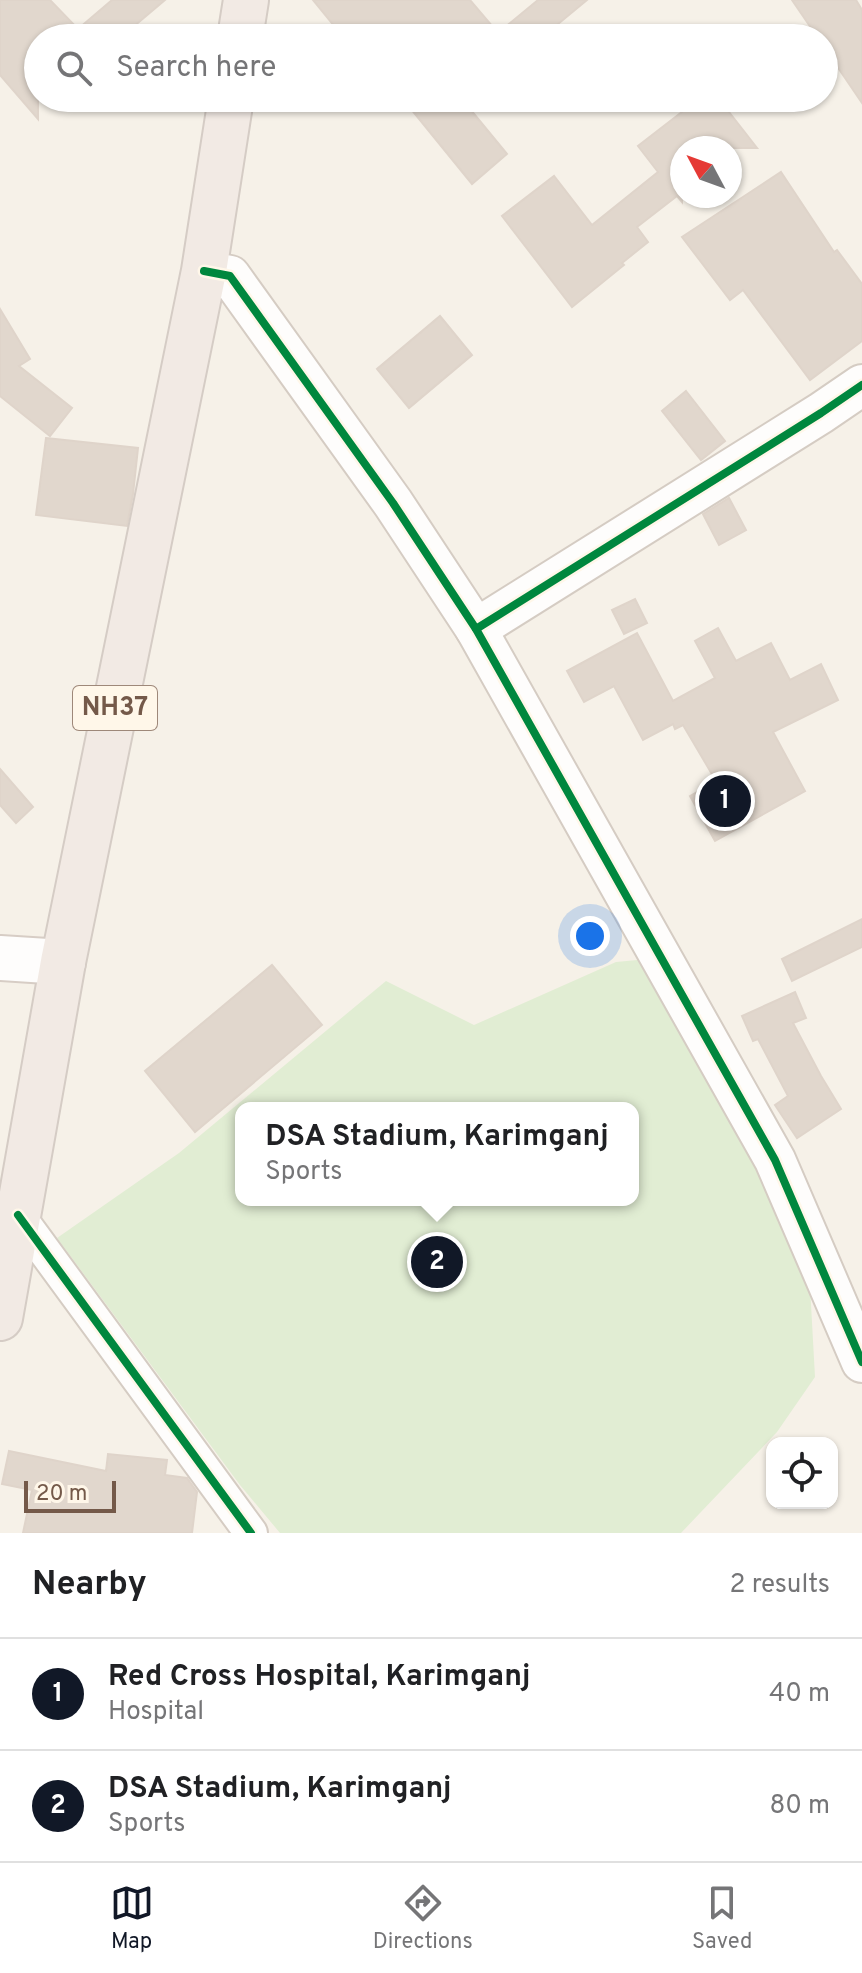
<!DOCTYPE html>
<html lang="en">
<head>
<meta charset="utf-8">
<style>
	body { margin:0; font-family:Overpass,sans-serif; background:#f2f2f2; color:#202124 }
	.controls { position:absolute; right:24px; bottom:24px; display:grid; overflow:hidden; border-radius:16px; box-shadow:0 2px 6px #0004 }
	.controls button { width:72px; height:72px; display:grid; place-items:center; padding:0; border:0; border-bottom:2px solid #e0e0e0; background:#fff; color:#202124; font:40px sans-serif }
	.compass { position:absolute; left:670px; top:136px; width:72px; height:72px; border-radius:50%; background:#fff; box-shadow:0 2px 6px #0004; rotate:311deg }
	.scale { position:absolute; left:24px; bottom:20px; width:92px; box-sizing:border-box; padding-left:8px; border:4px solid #745949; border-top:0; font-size:22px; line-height:28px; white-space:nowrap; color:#745949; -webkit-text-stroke:6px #fff7e9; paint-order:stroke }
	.you { position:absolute; left:590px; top:936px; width:28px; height:28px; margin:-20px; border:6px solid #fff; border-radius:50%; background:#1a73e8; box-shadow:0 0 0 12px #1a73e833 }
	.badge { display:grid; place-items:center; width:52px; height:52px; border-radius:50%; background:#111827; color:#fff; font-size:26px; font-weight:700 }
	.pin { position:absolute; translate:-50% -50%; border:4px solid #fff; box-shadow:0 2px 8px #0006 }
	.popup { position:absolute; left:235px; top:1102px; width:404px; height:104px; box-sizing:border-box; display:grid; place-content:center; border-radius:16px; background:#fff; filter:drop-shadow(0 2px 6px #0005); font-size:26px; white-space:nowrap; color:#757577 }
	.popup b { font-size:30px; color:#202124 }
	.popup::after { content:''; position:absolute; left:50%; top:100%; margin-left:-16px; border:16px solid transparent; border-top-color:#fff }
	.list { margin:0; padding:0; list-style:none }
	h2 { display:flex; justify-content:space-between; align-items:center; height:104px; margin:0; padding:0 32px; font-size:34px }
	h2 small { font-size:26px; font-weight:400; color:#757577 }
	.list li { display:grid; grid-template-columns:52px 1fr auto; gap:24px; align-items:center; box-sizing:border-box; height:112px; padding:0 32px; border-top:2px solid #e0e0e0 }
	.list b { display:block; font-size:30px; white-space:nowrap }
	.list p { margin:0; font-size:26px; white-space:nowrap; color:#757577 }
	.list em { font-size:26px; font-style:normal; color:#757577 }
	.icon { flex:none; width:44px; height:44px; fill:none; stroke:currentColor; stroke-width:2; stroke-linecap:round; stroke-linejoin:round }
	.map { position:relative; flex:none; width:862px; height:1533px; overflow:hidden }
	.search { position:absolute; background:#fff; box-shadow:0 2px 6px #0004; left:24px; right:24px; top:24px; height:88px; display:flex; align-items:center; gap:20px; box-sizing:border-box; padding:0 28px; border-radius:44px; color:#757577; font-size:30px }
	.sheet { height:328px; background:#fff }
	nav { display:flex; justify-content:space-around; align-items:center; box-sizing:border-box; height:112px; border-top:2px solid #e0e0e0; background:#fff; font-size:22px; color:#757577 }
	nav a { display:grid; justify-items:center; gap:4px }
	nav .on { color:#111827 }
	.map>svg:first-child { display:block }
	.green { fill:#e1edd3; fill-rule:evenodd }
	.building { fill:#e1d7cd; stroke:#dfd4ca; stroke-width:2 }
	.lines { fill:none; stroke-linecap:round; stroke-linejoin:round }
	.minor-casing { stroke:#d5ccc3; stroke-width:36 }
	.tertiary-casing { stroke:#d5ccc3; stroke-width:44 }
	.secondary-casing { stroke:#d7cdc5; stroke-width:48 }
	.trunk-casing { stroke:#d5ccc5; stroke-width:48 }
	.minor { stroke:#fefdfc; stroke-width:32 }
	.tertiary { stroke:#fefdfc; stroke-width:40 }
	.secondary { stroke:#fefdfc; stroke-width:44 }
	.trunk { stroke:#f2eae4; stroke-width:44 }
	.cycleway-casing { stroke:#fff7e9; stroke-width:13 }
	.cycleway { stroke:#00873e; stroke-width:8 }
	.labels { text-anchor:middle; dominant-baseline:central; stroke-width:6; stroke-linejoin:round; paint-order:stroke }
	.shield { fill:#fff7e9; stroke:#9e8879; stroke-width:2 }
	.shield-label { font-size:26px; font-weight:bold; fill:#745949 }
</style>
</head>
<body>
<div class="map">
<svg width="862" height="1533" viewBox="0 0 862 1533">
	<rect width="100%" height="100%" fill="#f6f1e8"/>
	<path class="green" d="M 648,959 L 671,1009 L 766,1187 L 810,1286 L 815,1377 L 777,1432 L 681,1533 L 280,1533 L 240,1485 L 57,1238 L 179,1153 L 386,981 L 474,1025 L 616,962 ZM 241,1108 L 633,1108 L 633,1200 L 241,1200 Z"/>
	<g class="building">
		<path d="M 0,0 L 50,0 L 78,29 L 112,0 L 165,0 L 120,38 L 38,38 L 38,119 L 0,75 Z"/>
		<path d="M 313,0 L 470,0 L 498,33 L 538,0 L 587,0 L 541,38 L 344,38 Z"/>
		<path d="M 792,0 L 856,0 L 862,10 L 862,103 L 824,47 L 824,38 L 818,38 Z"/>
		<path d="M 402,98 L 461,98 L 507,154 L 472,184 Z"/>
		<path d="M 700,98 L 718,98 L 757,148 L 682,148 L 682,202 L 677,196 L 637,227 L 648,242 L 622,263 L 624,265 L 572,307 L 502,216 L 554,176 L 592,225 L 658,172 L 638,146 Z"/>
		<path d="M 781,172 L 834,252 L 837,250 L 862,284 L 862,341 L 810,380 L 743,290 L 730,300 L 682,237 Z"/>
		<path d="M 0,309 L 30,359 L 19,366 L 72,408 L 50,436 L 0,396 Z"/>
		<path d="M 440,316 L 472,355 L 409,408 L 377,369 Z"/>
		<path d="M 686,391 L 725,441 L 701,460 L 662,411 Z"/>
		<path d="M 46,438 L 138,448 L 133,494 L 127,526 L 36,515 Z"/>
		<path d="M 729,498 L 746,530 L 719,545 L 703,514 Z"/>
		<path d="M 635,599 L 647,623 L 624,634 L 612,610 Z"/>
		<path d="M 718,628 L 736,661 L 771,643 L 790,680 L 821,664 L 838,700 L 773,732 L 805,791 L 715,841 L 690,796 L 716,781 L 683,725 L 675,729 L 673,724 L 643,740 L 614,686 L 584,702 L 567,671 L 637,633 L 673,701 L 715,678 L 695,641 Z"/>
		<path d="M 0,769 L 33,807 L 16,823 L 0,805 Z"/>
		<path d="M 862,919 L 862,947 L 792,981 L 782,959 Z"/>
		<path d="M 272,965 L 322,1025 L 195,1132 L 145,1071 Z"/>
		<path d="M 795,992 L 806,1018 L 793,1023 L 821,1076 L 841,1109 L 797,1138 L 775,1105 L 788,1096 L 758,1039 L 753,1041 L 742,1016 Z"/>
		<path d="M 9,1451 L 106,1471 L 108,1454 L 167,1460 L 165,1475 L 187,1478 L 197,1492 L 192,1533 L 23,1533 L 32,1490 L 2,1484 Z"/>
	</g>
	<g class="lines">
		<g class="minor-casing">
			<path id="minor" d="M 18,1215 L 251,1533"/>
		</g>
		<g class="tertiary-casing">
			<g id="tertiary">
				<path d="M 204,271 L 230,276 L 393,503 L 476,629 L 775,1160 L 862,1362"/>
				<path d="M 476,629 L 821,413 L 862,385"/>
			</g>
		</g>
		<g class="secondary-casing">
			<path id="secondary" d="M 0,958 L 63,962"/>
		</g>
		<g class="trunk-casing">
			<g id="trunk">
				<path d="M 240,38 L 246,0"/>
				<path d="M 0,1318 L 63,962 L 204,271 L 231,98"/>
			</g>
		</g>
		<use href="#minor" class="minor"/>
		<use href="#tertiary" class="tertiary"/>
		<use href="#secondary" class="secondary"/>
		<use href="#trunk" class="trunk"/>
		<g class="cycleway-casing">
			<g id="cycleway">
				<path d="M 204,271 L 230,276 L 393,503 L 476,629 L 775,1160 L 862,1362"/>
				<path d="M 476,629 L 821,413 L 862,385"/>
				<path d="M 18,1215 L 251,1533"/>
			</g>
		</g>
		<use href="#cycleway" class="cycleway"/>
	</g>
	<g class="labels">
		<rect class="shield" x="73" y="686" width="84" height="44" rx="6"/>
		<g class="shield-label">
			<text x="115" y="708">NH37</text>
		</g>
	</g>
</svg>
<div class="controls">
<button><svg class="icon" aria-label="locate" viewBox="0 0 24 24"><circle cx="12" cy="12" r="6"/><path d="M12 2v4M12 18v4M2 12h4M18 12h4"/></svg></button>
</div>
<svg class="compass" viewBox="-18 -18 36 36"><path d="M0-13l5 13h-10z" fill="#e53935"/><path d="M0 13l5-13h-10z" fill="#757577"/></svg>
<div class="scale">20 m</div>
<div class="you"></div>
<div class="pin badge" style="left:725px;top:801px">1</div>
<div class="pin badge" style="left:437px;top:1262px">2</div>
<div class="popup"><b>DSA Stadium, Karimganj</b>Sports</div>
<div class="search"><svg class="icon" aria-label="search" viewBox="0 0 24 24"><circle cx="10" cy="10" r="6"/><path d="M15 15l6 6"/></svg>Search here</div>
</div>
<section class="sheet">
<h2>Nearby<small>2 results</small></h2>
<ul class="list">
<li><span class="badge">1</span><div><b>Red Cross Hospital, Karimganj</b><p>Hospital</p></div><em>40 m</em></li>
<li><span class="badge">2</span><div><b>DSA Stadium, Karimganj</b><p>Sports</p></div><em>80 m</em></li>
</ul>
</section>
<nav>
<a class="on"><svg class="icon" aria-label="map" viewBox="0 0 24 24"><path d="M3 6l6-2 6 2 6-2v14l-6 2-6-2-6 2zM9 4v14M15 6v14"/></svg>Map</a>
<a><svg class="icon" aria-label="directions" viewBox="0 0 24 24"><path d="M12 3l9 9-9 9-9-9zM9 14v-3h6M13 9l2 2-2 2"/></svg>Directions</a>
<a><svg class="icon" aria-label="saved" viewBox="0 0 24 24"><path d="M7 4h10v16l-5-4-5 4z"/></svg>Saved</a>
</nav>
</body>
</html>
